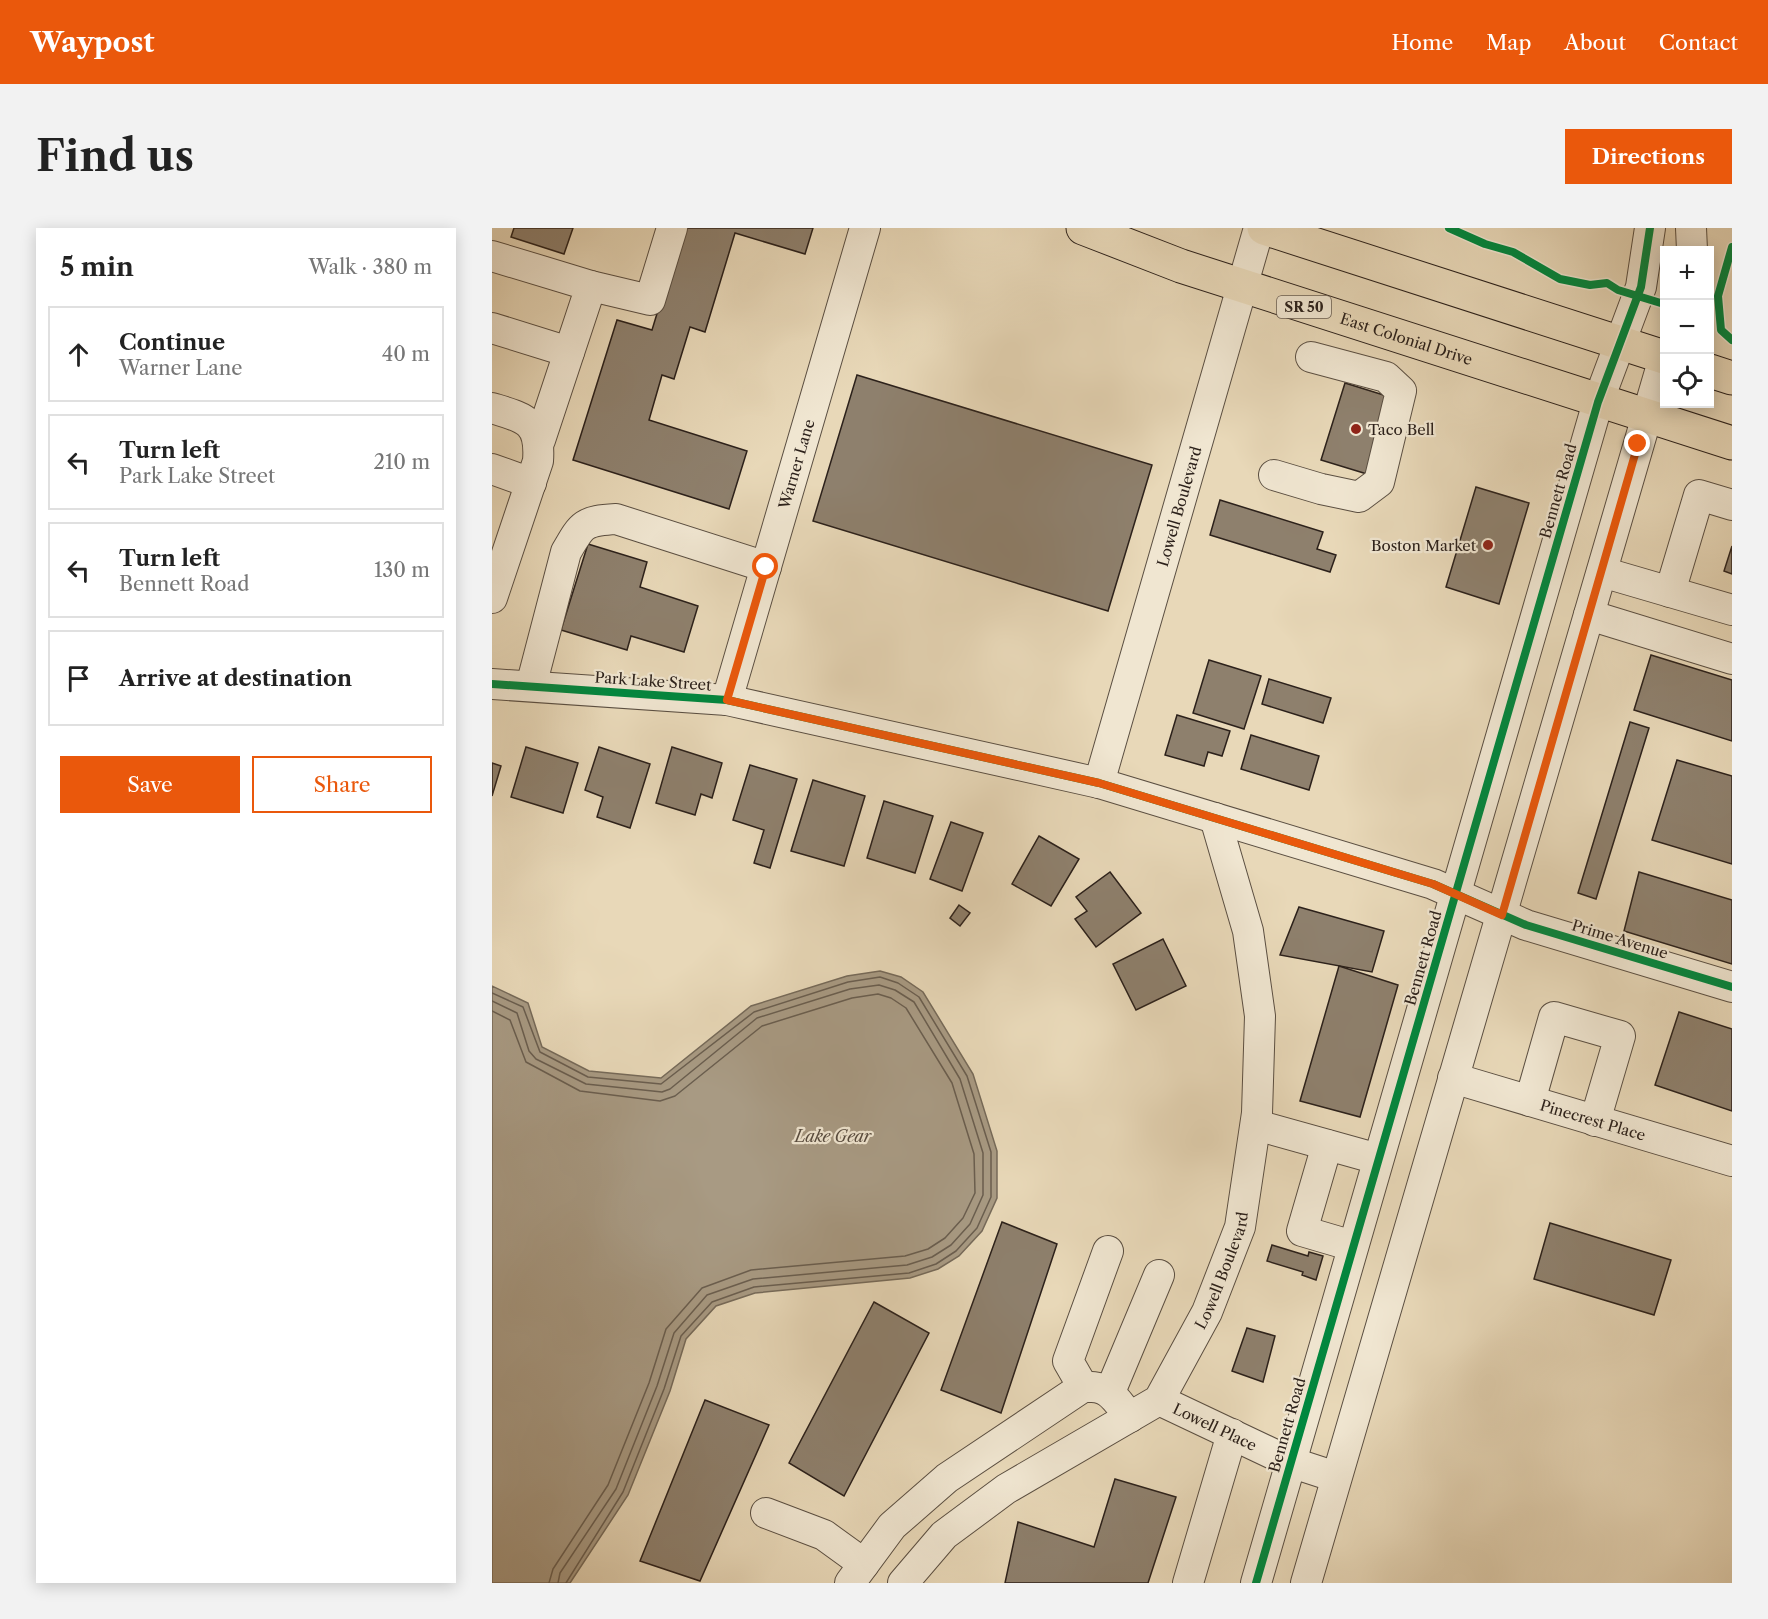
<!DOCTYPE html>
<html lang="en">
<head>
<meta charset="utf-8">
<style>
	body { margin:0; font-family:"Libre Caslon Text",serif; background:#f2f2f2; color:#222 }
	.controls { position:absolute; right:18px; top:18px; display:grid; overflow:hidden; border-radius:0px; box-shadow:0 3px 15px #0003 }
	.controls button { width:54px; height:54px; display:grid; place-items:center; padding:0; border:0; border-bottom:2px solid #e0e0e0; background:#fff; color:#222; font:30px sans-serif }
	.stop { position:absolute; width:18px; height:18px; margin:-14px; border:4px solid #ea580c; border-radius:50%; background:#fff }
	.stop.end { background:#ea580c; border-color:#fff; box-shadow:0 2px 6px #0008 }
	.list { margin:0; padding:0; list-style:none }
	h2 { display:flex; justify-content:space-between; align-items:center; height:78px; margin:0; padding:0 24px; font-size:26px }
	h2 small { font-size:20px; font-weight:400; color:#767676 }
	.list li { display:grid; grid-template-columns:39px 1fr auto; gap:18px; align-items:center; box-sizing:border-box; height:96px; margin:0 12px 12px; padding:0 12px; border:2px solid #e0e0e0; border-radius:0px }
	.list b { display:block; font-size:22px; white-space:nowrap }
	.list p { margin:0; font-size:20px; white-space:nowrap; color:#767676 }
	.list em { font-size:20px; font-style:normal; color:#767676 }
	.actions { display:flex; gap:12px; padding:18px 24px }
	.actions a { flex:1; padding:14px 0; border:2px solid #ea580c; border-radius:0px; text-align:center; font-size:21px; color:#ea580c }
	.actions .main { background:#ea580c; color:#fff }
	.icon { flex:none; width:33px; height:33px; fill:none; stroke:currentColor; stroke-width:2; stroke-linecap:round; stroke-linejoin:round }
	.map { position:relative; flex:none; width:1240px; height:1355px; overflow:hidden; border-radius:0px }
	header { display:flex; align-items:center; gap:36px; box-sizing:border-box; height:84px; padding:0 30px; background:#ea580c; color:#fff }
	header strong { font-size:28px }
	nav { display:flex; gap:33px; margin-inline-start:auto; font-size:21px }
	.intro { display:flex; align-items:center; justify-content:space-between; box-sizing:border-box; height:144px; padding:0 36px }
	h1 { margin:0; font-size:42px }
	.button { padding:15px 27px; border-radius:0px; background:#ea580c; color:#fff; font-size:21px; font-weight:700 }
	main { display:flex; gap:36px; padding:0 36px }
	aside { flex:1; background:#fff; border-radius:0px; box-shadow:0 3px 15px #0003 }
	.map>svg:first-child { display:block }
	.water { fill:#a89a83; stroke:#766a59; stroke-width:1.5 }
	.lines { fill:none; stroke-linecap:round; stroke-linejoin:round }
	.shore { stroke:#6a5e4f; stroke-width:1.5 }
	.building { fill:#8e806d; stroke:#2c211b; stroke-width:1.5 }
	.minor-casing { stroke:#5b4f42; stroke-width:32 }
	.highway-casing { stroke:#2c211b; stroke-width:35 }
	.minor { stroke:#f0e6d1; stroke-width:30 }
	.highway { stroke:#e8d8b8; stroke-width:33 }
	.cycleway-casing { stroke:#f0e6d1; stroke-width:11 }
	.cycleway { stroke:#00873e; stroke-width:8 }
	.route { stroke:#ea580c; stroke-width:8 }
	.poi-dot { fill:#8f2418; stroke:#f0e6d1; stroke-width:2 }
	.labels { text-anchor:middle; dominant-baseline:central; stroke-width:4.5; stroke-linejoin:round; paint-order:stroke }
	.shield { fill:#f0e6d1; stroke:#675c52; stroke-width:1.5 }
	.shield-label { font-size:14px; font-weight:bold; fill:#2c211b }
	.street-label { font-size:15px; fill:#2c211b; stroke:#f0e6d1 }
	.poi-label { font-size:15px; fill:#2c211b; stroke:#f0e6d1; text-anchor:start }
	.water-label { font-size:16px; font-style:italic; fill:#574b3f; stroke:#f0e6d1 }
</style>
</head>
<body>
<header>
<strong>Waypost</strong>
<nav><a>Home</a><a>Map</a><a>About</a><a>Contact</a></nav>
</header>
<div class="intro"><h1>Find us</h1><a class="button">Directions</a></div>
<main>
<aside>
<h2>5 min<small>Walk · 380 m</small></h2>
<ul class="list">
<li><svg class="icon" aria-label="ahead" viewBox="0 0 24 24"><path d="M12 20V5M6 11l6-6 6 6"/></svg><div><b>Continue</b><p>Warner Lane</p></div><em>40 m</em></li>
<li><svg class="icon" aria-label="left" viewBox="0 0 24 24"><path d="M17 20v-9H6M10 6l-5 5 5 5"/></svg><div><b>Turn left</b><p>Park Lake Street</p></div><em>210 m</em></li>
<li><svg class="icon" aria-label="left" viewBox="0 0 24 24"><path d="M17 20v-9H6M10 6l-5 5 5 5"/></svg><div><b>Turn left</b><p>Bennett Road</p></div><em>130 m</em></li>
<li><svg class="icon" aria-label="arrive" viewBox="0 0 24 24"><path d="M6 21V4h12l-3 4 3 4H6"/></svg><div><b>Arrive at destination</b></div></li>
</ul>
<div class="actions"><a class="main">Save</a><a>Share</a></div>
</aside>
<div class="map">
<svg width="1240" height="1355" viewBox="0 0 1240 1355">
	<rect width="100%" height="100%" fill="#e8d8b8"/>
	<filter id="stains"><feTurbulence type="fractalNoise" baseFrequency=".00333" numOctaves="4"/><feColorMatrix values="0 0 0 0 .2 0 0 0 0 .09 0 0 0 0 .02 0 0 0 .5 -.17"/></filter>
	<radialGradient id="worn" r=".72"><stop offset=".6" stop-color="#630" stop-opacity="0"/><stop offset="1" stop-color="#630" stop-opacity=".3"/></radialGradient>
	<path class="water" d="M 388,743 L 409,749 L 431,764 L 481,846 L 505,923 L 505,970 L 490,1003 L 467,1028 L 446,1041 L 418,1050 L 263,1065 L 224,1078 L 194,1111 L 178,1163 L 136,1267 L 78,1355 L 0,1355 L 0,758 L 36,775 L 50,819 L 97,843 L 169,850 L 259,778 L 355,748 Z"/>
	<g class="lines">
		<g class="shore">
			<path d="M 0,765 L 31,779 L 48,824 L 96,849 L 169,856 L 262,784 L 356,754 L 388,749 L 406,755 L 427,769 L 475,848 L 499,924 L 499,969 L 485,1000 L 464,1023 L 444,1036 L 417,1045 L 262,1059 L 220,1074 L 189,1108 L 172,1161 L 131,1264 L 74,1355"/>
			<path d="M 0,773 L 25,785 L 37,823 L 44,831 L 94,856 L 170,864 L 178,861 L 265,790 L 358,761 L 387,757 L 403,762 L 422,774 L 468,851 L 491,925 L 491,967 L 478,996 L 459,1017 L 440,1029 L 415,1037 L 261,1051 L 215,1067 L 182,1105 L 165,1158 L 124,1261 L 68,1345 L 66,1355"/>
			<path d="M 0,783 L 18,792 L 34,834 L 88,863 L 168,873 L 183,868 L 270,798 L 360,770 L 386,766 L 399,770 L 414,780 L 460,855 L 482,926 L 483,965 L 471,990 L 453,1010 L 436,1021 L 413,1028 L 259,1042 L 210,1060 L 174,1101 L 157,1155 L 116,1257 L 61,1341 L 57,1355"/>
		</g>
	</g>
	<g class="building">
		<path d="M 22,0 L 81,0 L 72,26 L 19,9 Z"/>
		<path d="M 191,0 L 321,0 L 313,26 L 243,5 L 213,104 L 198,99 L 182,151 L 170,147 L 157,192 L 255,223 L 237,281 L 81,232 L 125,92 L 160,102 Z"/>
		<path d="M 365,147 L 660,237 L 616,383 L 321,293 Z"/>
		<path d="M 853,155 L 898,169 L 875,246 L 829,232 Z"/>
		<path d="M 984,259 L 1037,275 L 1007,376 L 954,359 Z"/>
		<path d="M 728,272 L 831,304 L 825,321 L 844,327 L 838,344 L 718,307 Z"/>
		<path d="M 96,316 L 155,334 L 148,359 L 206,378 L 192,424 L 139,408 L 135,422 L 69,402 Z"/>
		<path d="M 1240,318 L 1240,346 L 1232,343 Z"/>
		<path d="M 1159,427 L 1240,452 L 1240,513 L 1142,482 Z"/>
		<path d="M 717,432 L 769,448 L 752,501 L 701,485 Z"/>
		<path d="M 777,451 L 839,470 L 831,495 L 770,476 Z"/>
		<path d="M 685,487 L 738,503 L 730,528 L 716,524 L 712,538 L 673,527 Z"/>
		<path d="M 1138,494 L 1157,500 L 1104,671 L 1086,665 Z"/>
		<path d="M 759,507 L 827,528 L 817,562 L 749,541 Z"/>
		<path d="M 34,519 L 86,535 L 71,585 L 19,569 Z"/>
		<path d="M 107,519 L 158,536 L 138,600 L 105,589 L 111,569 L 93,562 Z"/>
		<path d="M 180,519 L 230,535 L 220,570 L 209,566 L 203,587 L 164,575 Z"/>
		<path d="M 1185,532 L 1240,548 L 1240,636 L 1160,612 Z"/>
		<path d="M 0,535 L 9,538 L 0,568 Z"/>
		<path d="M 258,537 L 305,551 L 278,640 L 262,635 L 272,602 L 241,592 Z"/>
		<path d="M 321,552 L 373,568 L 352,638 L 299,623 Z"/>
		<path d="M 392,573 L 441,588 L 423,645 L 375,630 Z"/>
		<path d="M 459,594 L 491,605 L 470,663 L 438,651 Z"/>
		<path d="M 547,608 L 587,631 L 559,678 L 520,656 Z"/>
		<path d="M 618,644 L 649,685 L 604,719 L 583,691 L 595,683 L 584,669 Z"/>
		<path d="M 1147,644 L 1240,672 L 1240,736 L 1132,703 Z"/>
		<path d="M 467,677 L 478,685 L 468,698 L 458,690 Z"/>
		<path d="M 807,679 L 892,703 L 880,744 L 788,727 Z"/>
		<path d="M 671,711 L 694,758 L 644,782 L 621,736 Z"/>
		<path d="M 847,738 L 906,757 L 868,889 L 808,873 Z"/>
		<path d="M 1187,784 L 1240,801 L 1240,883 L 1163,857 Z"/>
		<path d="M 510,994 L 565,1016 L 509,1185 L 449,1162 Z"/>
		<path d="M 1058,995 L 1179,1032 L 1162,1087 L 1042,1051 Z"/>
		<path d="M 780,1017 L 816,1028 L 817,1024 L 831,1028 L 824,1052 L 810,1047 L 811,1044 L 775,1033 Z"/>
		<path d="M 382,1074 L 437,1105 L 352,1268 L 297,1235 Z"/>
		<path d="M 755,1100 L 783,1108 L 771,1154 L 740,1143 Z"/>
		<path d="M 213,1172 L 277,1197 L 208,1353 L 148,1333 Z"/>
		<path d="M 623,1251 L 684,1269 L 656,1355 L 513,1355 L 526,1294 L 602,1319 Z"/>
	</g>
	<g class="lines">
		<g class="minor-casing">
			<g id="minor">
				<path d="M 1199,0 L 1200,22"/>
				<path d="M 0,28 L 99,58 L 48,212"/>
				<path d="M 99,58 L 158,72 L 180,0"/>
				<path d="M 0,100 L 77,124"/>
				<path d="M 0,180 C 33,190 49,193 46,233 L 0,370"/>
				<path d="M 0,241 L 39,255"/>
				<path d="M 782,247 L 829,261 L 867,269 L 887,254 L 909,163 L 894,149 L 819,129"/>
				<path d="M 1110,344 L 1240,382"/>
				<path d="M 1178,364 L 1207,267 L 1240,277"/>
				<path d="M 1097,387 L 1240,431"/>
				<path d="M 0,456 L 235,472 L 607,555 L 941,656 L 1034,697 L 1240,759"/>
				<path d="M 39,458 L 74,324 C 90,296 91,293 124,291 L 274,339"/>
				<path id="s1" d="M 235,472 L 373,0"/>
				<path id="s2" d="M 607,555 L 767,0"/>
				<path id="s3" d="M 961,850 L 1240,933"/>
				<path d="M 1038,873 L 1062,789 L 1128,808 L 1103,893"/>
				<path d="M 764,897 L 886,931"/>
				<path d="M 835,917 L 810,1003 L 861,1018"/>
				<path d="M 591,1159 L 576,1133 L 616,1023"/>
				<path d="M 618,1164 L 667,1047"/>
				<path id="s4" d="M 667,1172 L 798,1234 L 844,1249"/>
				<path d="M 274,1285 L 332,1307 L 372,1336"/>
				<path d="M 358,1355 L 400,1298 L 455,1250 L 591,1159 C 618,1157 622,1170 638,1189"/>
				<path id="s5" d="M 411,1355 L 452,1307 L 514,1261 L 667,1172 L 715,1084 L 748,999 L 765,885 L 768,788 L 756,703 L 723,590"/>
				<path d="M 696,1355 L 740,1206"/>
				<path d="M 764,1355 L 1106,174 L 1149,59 L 1158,0"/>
				<path d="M 814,1355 L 1172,130"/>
			</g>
		</g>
		<g class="highway-casing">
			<g id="highway">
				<path id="s6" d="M 591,0 L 689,38 L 1240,215"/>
				<path d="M 772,0 L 1172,129"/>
				<path d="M 1218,143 L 1240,150"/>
			</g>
		</g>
		<use href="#minor" class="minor"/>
		<use href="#highway" class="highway"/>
		<g class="cycleway-casing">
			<g id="cycleway">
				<path d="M 957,0 L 993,16 L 1021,24 L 1068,51 L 1098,57 L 1115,55 L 1126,62 L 1172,76"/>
				<path d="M 1240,19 L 1226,68 L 1229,102 L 1240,112"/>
				<path d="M 0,456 L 235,472 L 607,555 L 941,656 L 1034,697 L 1240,759"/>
				<path d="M 764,1355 L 1106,174 L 1149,59 L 1158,0"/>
			</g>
		</g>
		<use href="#cycleway" class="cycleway"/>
	</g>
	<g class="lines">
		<path class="route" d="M 274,339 L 235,472 L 607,555 L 941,656 L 1010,687 L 1146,216"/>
	</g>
	<g class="poi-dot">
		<circle cx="864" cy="201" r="6"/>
		<circle cx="996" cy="317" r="6"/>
	</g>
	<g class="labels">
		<rect class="shield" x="785" y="68" width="54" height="22" rx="4.5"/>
		<g class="shield-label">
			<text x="812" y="79">SR 50</text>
		</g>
		<g class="street-label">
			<text stroke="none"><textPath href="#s6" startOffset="342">East Colonial Drive</textPath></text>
			<text stroke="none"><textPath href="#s1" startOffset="246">Warner Lane</textPath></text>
			<text transform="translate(1066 263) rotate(-74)">Bennett Road</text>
			<text stroke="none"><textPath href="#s2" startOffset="288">Lowell Boulevard</textPath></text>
			<text transform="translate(161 453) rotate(4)">Park Lake Street</text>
			<text transform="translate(1128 711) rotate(17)">Prime Avenue</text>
			<text transform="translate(931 730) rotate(-74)">Bennett Road</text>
			<text stroke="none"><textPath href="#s3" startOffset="146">Pinecrest Place</textPath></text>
			<text stroke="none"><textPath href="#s5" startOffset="462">Lowell Boulevard</textPath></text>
			<text transform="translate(795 1197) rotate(-74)">Bennett Road</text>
			<text stroke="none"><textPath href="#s4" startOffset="62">Lowell Place</textPath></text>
		</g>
		<g class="poi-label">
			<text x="876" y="201">Taco Bell</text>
			<text x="984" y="317" text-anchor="end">Boston Market</text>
		</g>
		<g class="water-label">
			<text x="341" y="908">Lake Gear</text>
		</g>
	</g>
	<rect width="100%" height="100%" filter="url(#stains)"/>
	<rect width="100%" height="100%" fill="url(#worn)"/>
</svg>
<div class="controls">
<button>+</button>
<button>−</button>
<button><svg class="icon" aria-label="locate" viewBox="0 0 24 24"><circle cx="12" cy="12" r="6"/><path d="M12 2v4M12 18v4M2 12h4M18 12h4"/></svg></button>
</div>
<div class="stop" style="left:274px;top:339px"></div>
<div class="stop end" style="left:1146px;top:216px"></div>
</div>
</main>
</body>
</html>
